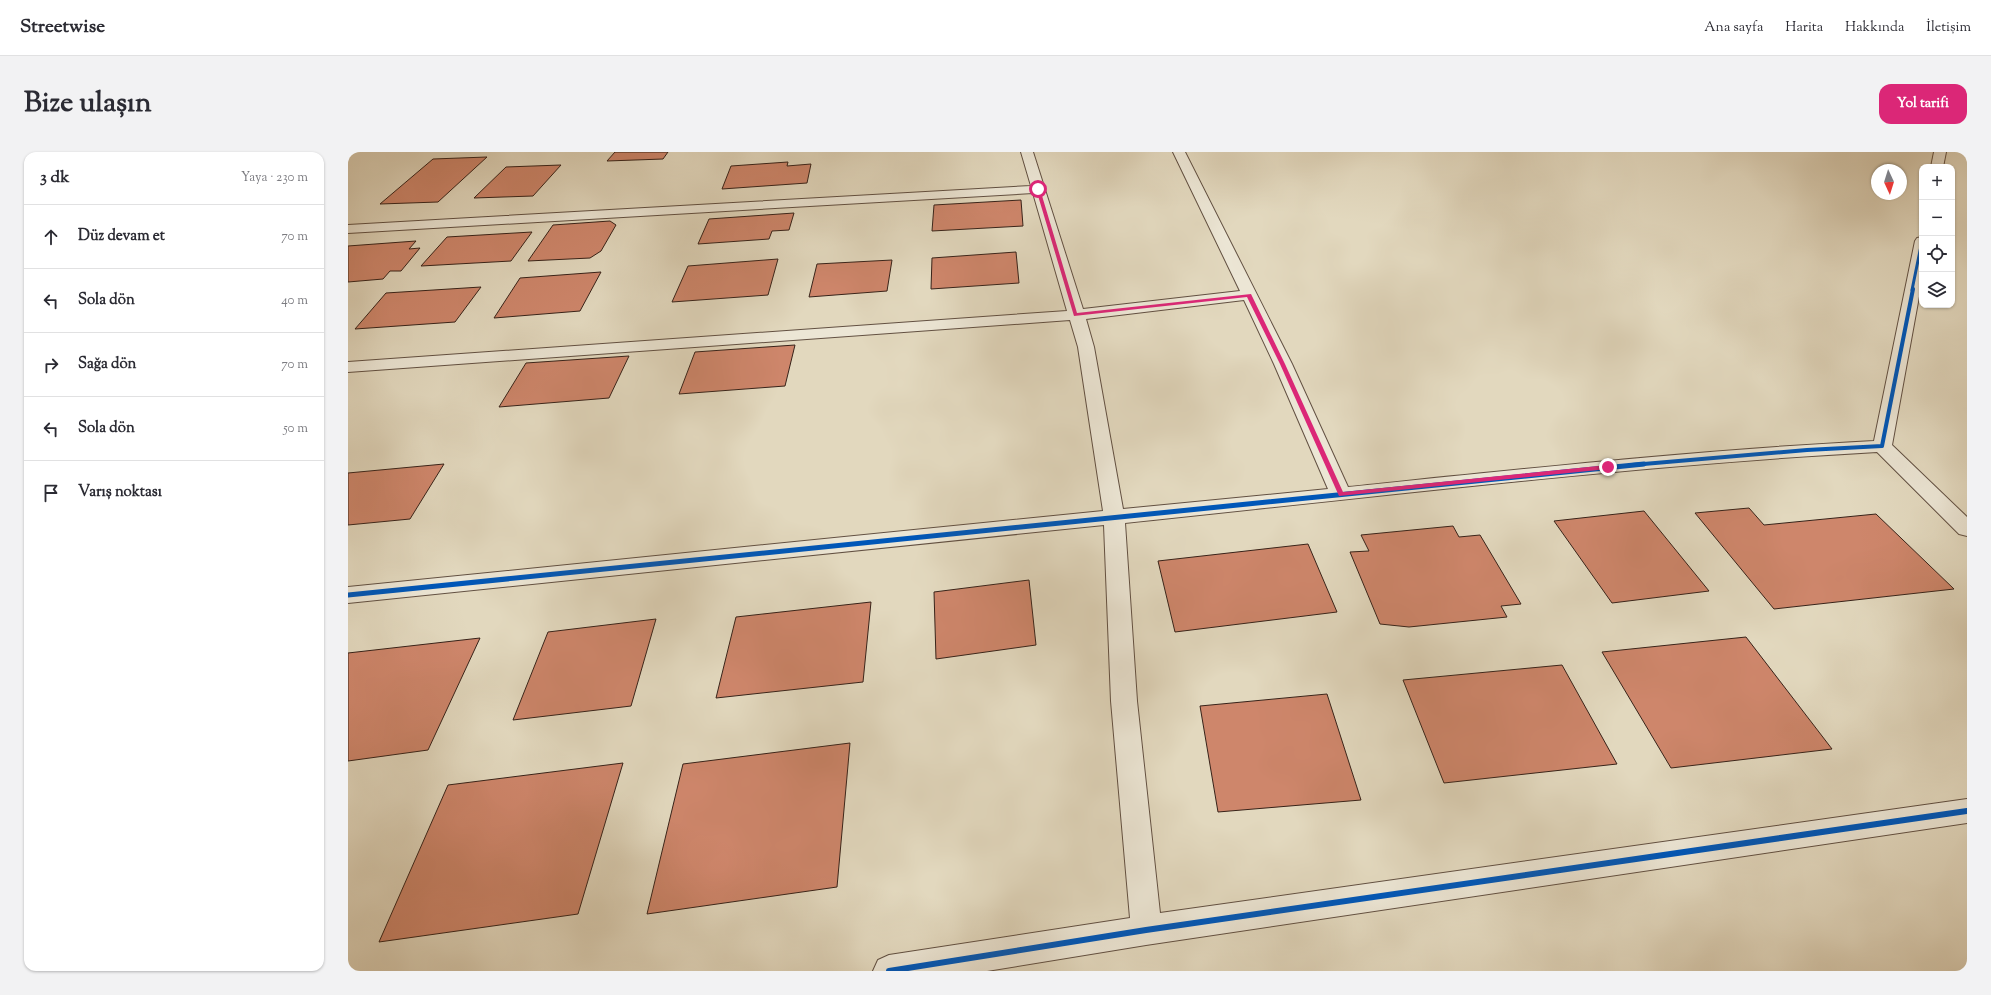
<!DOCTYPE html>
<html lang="tr">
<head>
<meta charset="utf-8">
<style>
	body { margin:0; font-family:"Sorts Mill Goudy",serif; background:#f2f2f3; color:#2b2b33 }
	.controls { position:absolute; right:12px; top:12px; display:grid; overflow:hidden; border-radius:8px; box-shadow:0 1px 3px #0004 }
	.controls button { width:36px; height:36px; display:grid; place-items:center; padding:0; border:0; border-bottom:1px solid #e1e1e2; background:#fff; color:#2b2b33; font:20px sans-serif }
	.compass { position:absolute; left:1523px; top:12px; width:36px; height:36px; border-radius:50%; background:#fff; box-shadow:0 1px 3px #0004; rotate:176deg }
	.stop { position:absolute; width:12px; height:12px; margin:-9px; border:3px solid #db2777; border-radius:50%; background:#fff }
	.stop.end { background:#db2777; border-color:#fff; box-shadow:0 1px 4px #0008 }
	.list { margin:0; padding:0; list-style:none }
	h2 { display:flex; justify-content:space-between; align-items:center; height:52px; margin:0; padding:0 16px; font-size:17px }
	h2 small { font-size:13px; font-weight:400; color:#7c7c81 }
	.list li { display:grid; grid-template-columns:26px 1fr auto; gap:12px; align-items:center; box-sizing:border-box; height:64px; padding:0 16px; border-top:1px solid #e1e1e2 }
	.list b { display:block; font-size:15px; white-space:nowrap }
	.list em { font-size:13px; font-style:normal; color:#7c7c81 }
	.icon { flex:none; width:22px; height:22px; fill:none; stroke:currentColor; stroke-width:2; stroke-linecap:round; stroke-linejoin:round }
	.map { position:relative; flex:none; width:1619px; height:819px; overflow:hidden; border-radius:12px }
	header { display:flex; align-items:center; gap:24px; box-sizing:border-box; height:56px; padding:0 20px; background:#fff; border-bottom:1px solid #e1e1e2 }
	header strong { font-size:19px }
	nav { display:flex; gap:22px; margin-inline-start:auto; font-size:14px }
	.intro { display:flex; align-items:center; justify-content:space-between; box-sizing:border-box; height:96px; padding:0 24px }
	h1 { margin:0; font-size:28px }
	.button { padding:10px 18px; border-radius:12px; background:#db2777; color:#fff; font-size:14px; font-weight:700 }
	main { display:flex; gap:24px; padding:0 24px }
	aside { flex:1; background:#fff; border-radius:12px; box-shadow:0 1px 3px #0004 }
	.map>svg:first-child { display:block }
	.building { fill:#ce866b; stroke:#372219 }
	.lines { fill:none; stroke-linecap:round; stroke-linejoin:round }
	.minor-casing { stroke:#625042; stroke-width:2 }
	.minor { fill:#ece6d5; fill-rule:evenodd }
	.cycleway-far3-casing { stroke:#ece6d5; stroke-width:4.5 }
	.cycleway-far2-casing { stroke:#ece6d5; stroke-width:6 }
	.cycleway-far1-casing { stroke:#ece6d5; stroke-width:8 }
	.cycleway-casing { stroke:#ece6d5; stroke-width:9 }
	.cycleway-far3 { stroke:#0057b8; stroke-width:3 }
	.cycleway-far2 { stroke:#0057b8; stroke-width:4 }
	.cycleway-far1 { stroke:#0057b8; stroke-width:5 }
	.cycleway { stroke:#0057b8; stroke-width:6 }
	.route { fill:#db2777 }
</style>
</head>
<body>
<header>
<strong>Streetwise</strong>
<nav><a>Ana sayfa</a><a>Harita</a><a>Hakkında</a><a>İletişim</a></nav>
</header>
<div class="intro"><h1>Bize ulaşın</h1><a class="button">Yol tarifi</a></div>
<main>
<aside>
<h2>3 dk<small>Yaya · 230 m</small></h2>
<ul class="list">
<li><svg class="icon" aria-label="ahead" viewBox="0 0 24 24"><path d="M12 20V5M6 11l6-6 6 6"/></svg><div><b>Düz devam et</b></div><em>70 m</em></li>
<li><svg class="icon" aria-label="left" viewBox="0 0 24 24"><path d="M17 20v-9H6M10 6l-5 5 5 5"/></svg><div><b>Sola dön</b></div><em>40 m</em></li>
<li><svg class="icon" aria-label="right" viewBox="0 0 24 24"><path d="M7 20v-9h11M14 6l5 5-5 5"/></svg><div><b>Sağa dön</b></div><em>70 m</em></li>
<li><svg class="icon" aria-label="left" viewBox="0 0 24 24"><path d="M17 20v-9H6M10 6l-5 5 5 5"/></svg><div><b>Sola dön</b></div><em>50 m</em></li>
<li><svg class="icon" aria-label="arrive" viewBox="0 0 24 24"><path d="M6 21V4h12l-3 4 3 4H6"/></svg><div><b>Varış noktası</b></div></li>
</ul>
</aside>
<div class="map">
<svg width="1619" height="819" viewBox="0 0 1619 819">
	<rect width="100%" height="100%" fill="#e2d8be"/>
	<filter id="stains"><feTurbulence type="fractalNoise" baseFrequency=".005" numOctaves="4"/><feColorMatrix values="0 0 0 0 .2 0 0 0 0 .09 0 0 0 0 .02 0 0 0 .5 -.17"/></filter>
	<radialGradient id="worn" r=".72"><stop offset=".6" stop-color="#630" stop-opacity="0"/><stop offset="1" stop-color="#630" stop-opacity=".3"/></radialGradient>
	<g class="building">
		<path d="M 267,0 L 320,0 L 315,7 L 259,9 Z"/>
		<path d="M 139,5 L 90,50 L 32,52 L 85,7 Z"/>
		<path d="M 440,10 L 439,14 L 463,12 L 459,31 L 374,37 L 383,14 Z"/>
		<path d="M 213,13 L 185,44 L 126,46 L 158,15 Z"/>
		<path d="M 673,48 L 675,74 L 584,79 L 586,53 Z"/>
		<path d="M 446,61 L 441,78 L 424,79 L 421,87 L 350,92 L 361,67 Z"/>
		<path d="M 262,69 L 268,73 L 253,99 L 242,106 L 180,109 L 205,73 Z"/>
		<path d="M 184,80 L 163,109 L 73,114 L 99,85 Z"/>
		<path d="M 68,89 L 61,97 L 72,96 L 53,119 L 42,119 L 35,127 L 0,130 L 0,94 Z"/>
		<path d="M 668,100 L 671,131 L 583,137 L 584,106 Z"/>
		<path d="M 430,107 L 420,143 L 324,150 L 340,114 Z"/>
		<path d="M 544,108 L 539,139 L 461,145 L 469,112 Z"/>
		<path d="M 253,120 L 232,159 L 146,166 L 172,126 Z"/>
		<path d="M 133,135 L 107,170 L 7,177 L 38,141 Z"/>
		<path d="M 447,193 L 437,234 L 331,242 L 347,200 Z"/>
		<path d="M 281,204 L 261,246 L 151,255 L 178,211 Z"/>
		<path d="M 96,312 L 62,367 L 0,373 L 0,321 Z"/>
		<path d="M 1401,356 L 1416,373 L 1528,362 L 1606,437 L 1426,457 L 1347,361 Z"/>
		<path d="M 1296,359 L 1361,439 L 1264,451 L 1206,369 Z"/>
		<path d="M 1105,374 L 1111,385 L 1132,383 L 1173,452 L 1153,454 L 1159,465 L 1061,475 L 1032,472 L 1002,400 L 1021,399 L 1013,383 Z"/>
		<path d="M 960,392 L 989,460 L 827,480 L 810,409 Z"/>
		<path d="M 681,428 L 688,493 L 588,507 L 586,440 Z"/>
		<path d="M 523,450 L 515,530 L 368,546 L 388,465 Z"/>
		<path d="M 308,467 L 283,554 L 165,568 L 200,480 Z"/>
		<path d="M 1398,485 L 1484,597 L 1323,616 L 1254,500 Z"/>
		<path d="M 132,486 L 80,598 L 0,609 L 0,501 Z"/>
		<path d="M 1214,513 L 1269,612 L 1096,631 L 1055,528 Z"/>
		<path d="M 979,542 L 1013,648 L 870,660 L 852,554 Z"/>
		<path d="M 502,591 L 489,735 L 299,762 L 335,612 Z"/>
		<path d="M 275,611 L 230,762 L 31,790 L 100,633 Z"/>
	</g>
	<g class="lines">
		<g class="minor-casing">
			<g id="minor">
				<path d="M 673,0 L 685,0 L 735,157 L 892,139 L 825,0 L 837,0 L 944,212 L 1000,335 C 1175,317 1350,298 1526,289 L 1567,89 L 1569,86 L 1574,85 L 1574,128 L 1544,293 L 1619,365 L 1619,384 L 1611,382 L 1529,300 C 1278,314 1027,345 777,371 L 789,549 L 812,761 L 1619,647 L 1619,671 L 798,793 L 639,819 L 525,819 L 530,808 L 541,803 L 782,766 L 763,549 L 756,373 L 0,451 L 0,435 L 755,359 L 730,195 L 722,168 L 0,220 L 0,210 L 719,159 L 685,41 L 0,81 L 0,73 L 683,34 ZM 896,148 L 926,212 L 980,337 L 775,357 L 746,195 L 738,167 Z"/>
				<path d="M 1586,0 L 1598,0 L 1595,15 L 1583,15 Z"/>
			</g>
		</g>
		<use href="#minor" class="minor"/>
		<g class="cycleway-far3-casing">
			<path id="cycleway-far3" d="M 1564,138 L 1574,89"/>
		</g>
		<g class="cycleway-far2-casing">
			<path id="cycleway-far2" d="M 1284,313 L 1459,298 L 1534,294 L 1565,137"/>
		</g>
		<g class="cycleway-far1-casing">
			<path id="cycleway-far1" d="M 0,443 L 1296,312"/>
		</g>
		<g class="cycleway-casing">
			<path id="cycleway" d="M 541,819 L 798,778 L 1619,659"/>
		</g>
		<use href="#cycleway-far3" class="cycleway-far3"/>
		<use href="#cycleway-far2" class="cycleway-far2"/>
		<use href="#cycleway-far1" class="cycleway-far1"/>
		<use href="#cycleway" class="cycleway"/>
	</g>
	<path class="route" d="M 690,36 L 692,37 L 729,161 L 903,142 L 937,212 L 995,340 L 1260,313 L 1263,315 L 1260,317 L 991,344 L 932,212 L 899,145 L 726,164 L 688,37 Z"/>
	<rect width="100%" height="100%" filter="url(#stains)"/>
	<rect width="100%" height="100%" fill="url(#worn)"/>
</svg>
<div class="controls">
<button>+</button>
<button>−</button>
<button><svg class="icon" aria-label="locate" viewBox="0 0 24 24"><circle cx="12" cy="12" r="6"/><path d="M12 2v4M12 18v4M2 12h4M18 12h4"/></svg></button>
<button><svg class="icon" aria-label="layers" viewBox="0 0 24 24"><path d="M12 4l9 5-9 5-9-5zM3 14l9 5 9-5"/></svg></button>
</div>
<svg class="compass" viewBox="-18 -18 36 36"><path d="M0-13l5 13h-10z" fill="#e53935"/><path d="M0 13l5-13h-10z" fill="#7c7c81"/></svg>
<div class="stop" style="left:690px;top:37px"></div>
<div class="stop end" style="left:1260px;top:315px"></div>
</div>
</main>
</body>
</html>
